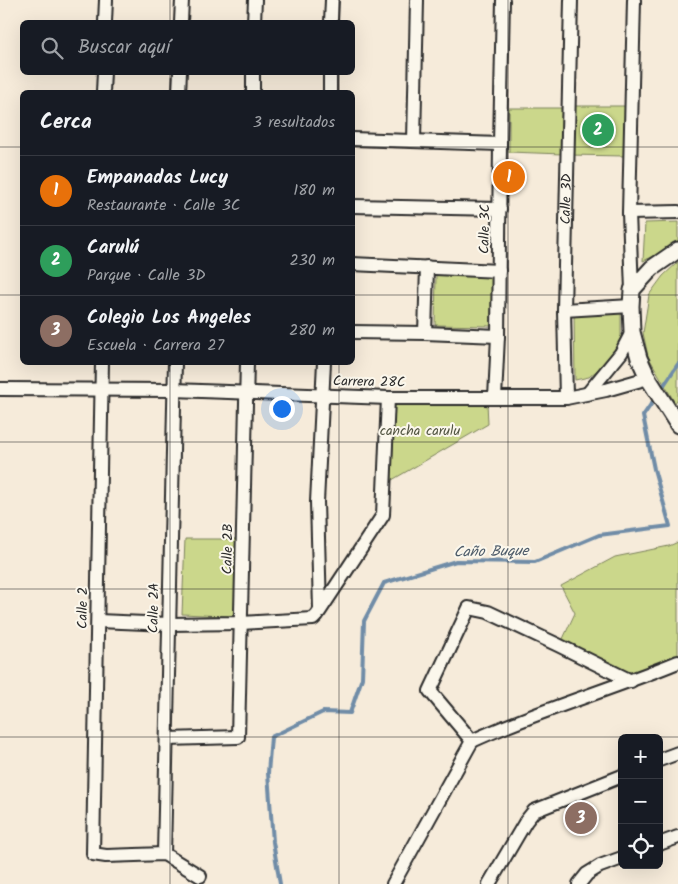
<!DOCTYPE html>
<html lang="es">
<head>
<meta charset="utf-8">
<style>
	body { margin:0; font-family:Kalam,sans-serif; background:#242831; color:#f1f3f6 }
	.controls { position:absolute; right:15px; bottom:15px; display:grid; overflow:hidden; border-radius:8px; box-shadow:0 5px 20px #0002 }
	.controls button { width:45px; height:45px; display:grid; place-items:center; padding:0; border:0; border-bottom:1px solid #363941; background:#171b24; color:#f1f3f6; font:25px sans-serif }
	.you { position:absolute; left:281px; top:408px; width:18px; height:18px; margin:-12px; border:4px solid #fff; border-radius:50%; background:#1a73e8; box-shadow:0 0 0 8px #1a73e833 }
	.badge { display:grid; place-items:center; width:32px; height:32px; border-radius:50%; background:#1f6fb2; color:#fff; font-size:16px; font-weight:700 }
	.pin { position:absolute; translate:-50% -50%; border:2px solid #fff; box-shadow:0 1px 5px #0006 }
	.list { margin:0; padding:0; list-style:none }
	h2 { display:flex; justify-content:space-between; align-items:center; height:65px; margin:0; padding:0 20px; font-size:21px }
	h2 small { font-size:16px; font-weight:400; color:#9ea1a6 }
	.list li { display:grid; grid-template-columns:32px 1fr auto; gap:15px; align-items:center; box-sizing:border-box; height:70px; padding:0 20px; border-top:1px solid #363941 }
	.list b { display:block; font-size:19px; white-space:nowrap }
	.list p { margin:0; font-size:16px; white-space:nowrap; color:#9ea1a6 }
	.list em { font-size:16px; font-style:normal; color:#9ea1a6 }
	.icon { flex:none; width:28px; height:28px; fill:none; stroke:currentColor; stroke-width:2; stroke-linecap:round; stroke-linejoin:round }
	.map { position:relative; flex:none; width:678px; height:884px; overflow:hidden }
	.search { position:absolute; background:#171b24; box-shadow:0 5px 20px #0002; left:20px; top:20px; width:335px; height:55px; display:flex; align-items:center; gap:12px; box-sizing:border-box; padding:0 18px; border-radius:8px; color:#9ea1a6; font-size:19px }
	.panel { position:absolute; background:#171b24; box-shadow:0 5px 20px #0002; left:20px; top:90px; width:335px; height:275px; border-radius:8px }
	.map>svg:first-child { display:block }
	.green { fill:#cbd78b; stroke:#7b815b }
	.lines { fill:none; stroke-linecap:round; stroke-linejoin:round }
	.stream { stroke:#6f8ca7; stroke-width:4 }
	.minor-casing { stroke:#2b2b2b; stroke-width:16 }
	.tertiary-casing { stroke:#2b2b2b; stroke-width:19 }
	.minor { stroke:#fbf7ec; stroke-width:12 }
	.tertiary { stroke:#fbf7ec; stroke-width:15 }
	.grid { fill:none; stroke:#2b2b2b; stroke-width:1; stroke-opacity:0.55 }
	.labels { text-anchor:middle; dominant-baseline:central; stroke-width:4; stroke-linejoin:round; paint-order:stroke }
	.street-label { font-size:14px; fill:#2b2b2b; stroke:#fbf7ec }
	.park-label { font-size:14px; fill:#535643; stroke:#fbf7ec }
	.water-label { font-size:15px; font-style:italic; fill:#4d5b69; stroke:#fbf7ec }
</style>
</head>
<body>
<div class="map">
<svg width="678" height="884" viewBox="0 0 678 884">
	<rect width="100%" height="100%" fill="#f6ebda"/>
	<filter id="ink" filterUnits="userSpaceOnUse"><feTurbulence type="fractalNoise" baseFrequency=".02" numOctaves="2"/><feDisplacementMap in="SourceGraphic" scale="10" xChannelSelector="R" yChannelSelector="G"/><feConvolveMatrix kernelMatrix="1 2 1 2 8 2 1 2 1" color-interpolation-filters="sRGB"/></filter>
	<g filter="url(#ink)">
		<g class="green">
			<path d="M 571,106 L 626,106 L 625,156 L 569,155 Z"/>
			<path d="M 509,108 L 564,108 L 562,154 L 509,152 Z"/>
			<path d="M 678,222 L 678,241 L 663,252 L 643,261 L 645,223 Z"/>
			<path d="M 678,262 L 678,398 L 675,403 L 648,356 L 643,333 L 649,295 L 663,276 Z"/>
			<path d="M 436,275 L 492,276 L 491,326 L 435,325 Z"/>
			<path d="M 621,311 L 621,339 L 606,363 L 589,377 L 575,380 L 574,313 Z"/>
			<path d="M 487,402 L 488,424 L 392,480 L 394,404 Z"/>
			<path d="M 185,539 L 246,539 L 245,617 L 182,614 Z"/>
			<path d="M 678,542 L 678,665 L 637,681 L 562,641 L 575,613 L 561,586 L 615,557 L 669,546 Z"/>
		</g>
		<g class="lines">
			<g class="stream">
				<path d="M 660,391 L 678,364"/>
				<path d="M 280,884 L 273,842 L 268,773 L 271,737 L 323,712 L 350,713 L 362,678 L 364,621 L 384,583 L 456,561 L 535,562 L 599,535 L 670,526 L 654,469 L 643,416 L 656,397"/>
			</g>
			<g class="minor-casing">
				<g id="minor">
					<path d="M 105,22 L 106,0"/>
					<path d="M 181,22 L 182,0"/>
					<path d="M 254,22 L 255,0"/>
					<path d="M 331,22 L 332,0"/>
					<path d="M 103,92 L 104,72"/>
					<path d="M 179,92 L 180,72"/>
					<path d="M 253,92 L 253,72"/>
					<path d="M 330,92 L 330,72"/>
					<path d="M 352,139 L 500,144"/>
					<path d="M 414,141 L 417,0"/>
					<path d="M 352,206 L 500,209"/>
					<path d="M 629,213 L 678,212"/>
					<path d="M 352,264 L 499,271"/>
					<path d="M 632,290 L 629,213 L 634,0"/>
					<path d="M 564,310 L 631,306"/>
					<path d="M 352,332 L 425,333 L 498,336"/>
					<path d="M 425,333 L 427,267"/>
					<path d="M 102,362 L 93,854 L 106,856 L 164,854 L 200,876"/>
					<path d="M 0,389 L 174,390 L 388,398 L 566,398 L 606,390 L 648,378"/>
					<path d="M 588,393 L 621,353 L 632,332"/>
					<path d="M 495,398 L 498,336 L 500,144 L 503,0"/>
					<path id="s1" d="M 566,398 L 564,310 L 571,0"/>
					<path d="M 320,609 L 317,502 L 324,362"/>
					<path d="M 98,621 L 169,624 L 241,623 L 313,619 L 317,615 L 383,515 L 388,398"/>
					<path d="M 167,739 L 238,737 L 247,362"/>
					<path d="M 472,741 L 430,691 L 469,608 L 488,612 L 558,645 L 631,681"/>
					<path d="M 472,741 C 539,710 610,690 678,662"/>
					<path d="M 659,760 L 678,753"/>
					<path d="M 659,844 L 678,837"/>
					<path d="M 164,854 L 175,362"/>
					<path d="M 393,884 L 472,741"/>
					<path d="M 489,884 L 526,821 L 534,811 L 622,776"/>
					<path d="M 579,884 L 587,874 L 600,866 L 622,858"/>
				</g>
			</g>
			<g class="tertiary-casing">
				<path id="tertiary" d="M 678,250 L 652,268 L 632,290 L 631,306 L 632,332 L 639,358 L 648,378 L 678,425"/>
			</g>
			<use href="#minor" class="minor"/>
			<use href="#tertiary" class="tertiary"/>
		</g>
	</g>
	<path class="grid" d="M 170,0 L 170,22M 339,0 L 339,22M 508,0 L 508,884M 170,72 L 170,92M 339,72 L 339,92M 0,147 L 22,147M 352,147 L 678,147M 0,295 L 22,295M 352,295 L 678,295M 170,362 L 170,884M 339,362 L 339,884M 0,442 L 678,442M 0,589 L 678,589M 0,737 L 678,737"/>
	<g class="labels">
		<g class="street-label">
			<text stroke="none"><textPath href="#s1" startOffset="199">Calle 3D</textPath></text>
			<text transform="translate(485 229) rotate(-89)">Calle 3C</text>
			<text transform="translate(369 382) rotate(1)">Carrera 28C</text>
			<text transform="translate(228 549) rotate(-89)">Calle 2B</text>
			<text transform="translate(83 608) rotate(-89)">Calle 2</text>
			<text transform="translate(154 608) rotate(-89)">Calle 2A</text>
		</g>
		<g class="park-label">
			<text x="420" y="431">cancha carulu</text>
		</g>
		<g class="water-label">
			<text transform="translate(491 552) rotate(-1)">Caño Buque</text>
		</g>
	</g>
</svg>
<div class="controls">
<button>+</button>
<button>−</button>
<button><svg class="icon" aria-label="locate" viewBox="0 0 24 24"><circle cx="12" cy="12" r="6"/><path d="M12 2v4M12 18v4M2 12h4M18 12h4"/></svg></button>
</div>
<div class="you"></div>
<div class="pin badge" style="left:509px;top:177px;background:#e8710a">1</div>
<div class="pin badge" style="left:598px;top:130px;background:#2e9e5b">2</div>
<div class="pin badge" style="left:581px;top:818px;background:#8d6e63">3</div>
<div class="search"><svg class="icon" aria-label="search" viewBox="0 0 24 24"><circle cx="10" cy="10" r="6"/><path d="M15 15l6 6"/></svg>Buscar aquí</div>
<section class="panel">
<h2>Cerca<small>3 resultados</small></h2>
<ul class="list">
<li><span class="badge" style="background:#e8710a">1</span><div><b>Empanadas Lucy</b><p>Restaurante · Calle 3C</p></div><em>180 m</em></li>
<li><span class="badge" style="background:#2e9e5b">2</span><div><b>Carulú</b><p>Parque · Calle 3D</p></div><em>230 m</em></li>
<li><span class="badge" style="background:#8d6e63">3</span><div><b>Colegio Los Angeles</b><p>Escuela · Carrera 27</p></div><em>280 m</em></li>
</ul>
</section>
</div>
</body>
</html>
